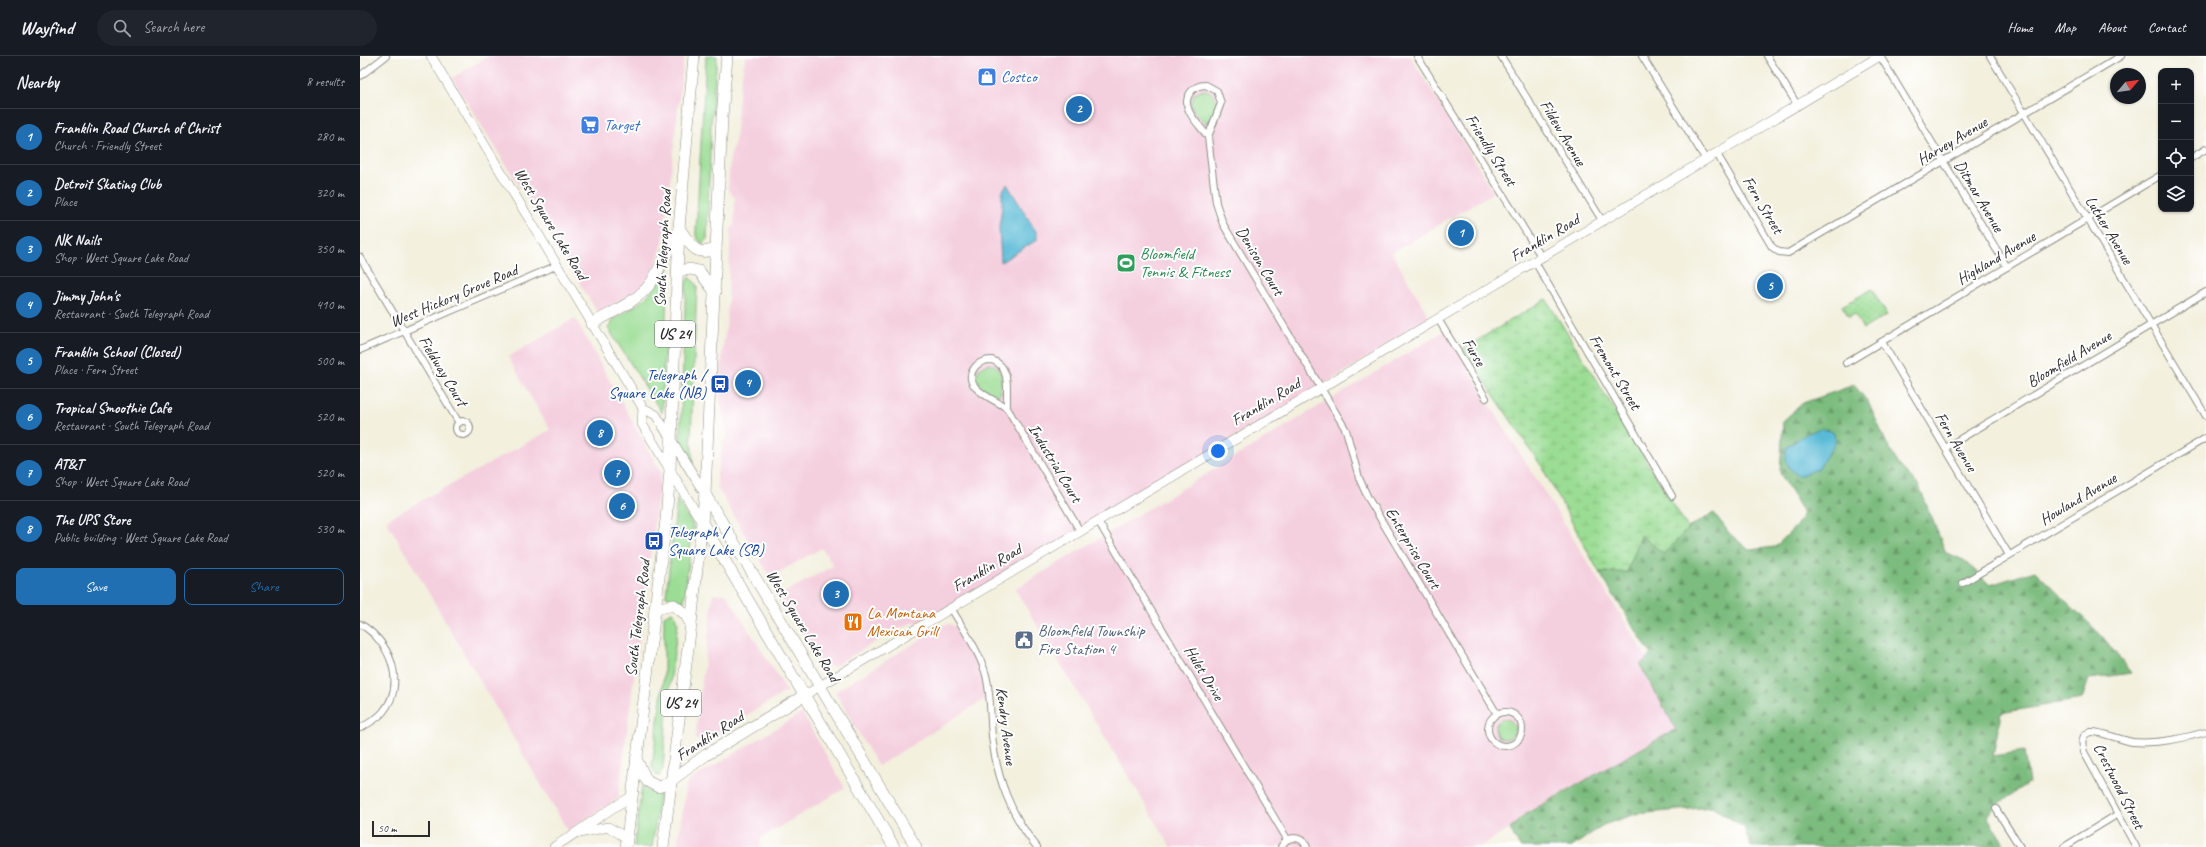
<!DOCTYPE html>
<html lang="en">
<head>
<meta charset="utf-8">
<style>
	body { margin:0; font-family:Caveat,sans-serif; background:#20242c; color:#f1f3f6 }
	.controls { position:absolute; right:12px; top:12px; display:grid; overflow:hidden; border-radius:8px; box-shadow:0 1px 3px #0004 }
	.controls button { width:36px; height:36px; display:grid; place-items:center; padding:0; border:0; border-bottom:1px solid #363941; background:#171b24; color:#f1f3f6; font:20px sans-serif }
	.compass { position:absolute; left:1750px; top:12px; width:36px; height:36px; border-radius:50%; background:#171b24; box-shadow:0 1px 3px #0004; rotate:61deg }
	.scale { position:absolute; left:12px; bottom:10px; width:58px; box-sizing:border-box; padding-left:4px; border:2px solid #2b2b2b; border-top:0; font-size:11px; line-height:14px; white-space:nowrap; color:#2b2b2b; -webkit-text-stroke:3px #fff; paint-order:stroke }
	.you { position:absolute; left:858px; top:395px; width:14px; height:14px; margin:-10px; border:3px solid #fff; border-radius:50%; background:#1a73e8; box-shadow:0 0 0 6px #1a73e833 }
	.badge { display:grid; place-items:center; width:26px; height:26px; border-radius:50%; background:#1f6fb2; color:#fff; font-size:13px; font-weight:700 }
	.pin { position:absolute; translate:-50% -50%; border:2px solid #fff; box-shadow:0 1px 4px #0006 }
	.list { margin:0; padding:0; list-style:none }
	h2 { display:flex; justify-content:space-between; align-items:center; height:52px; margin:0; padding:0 16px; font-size:17px }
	h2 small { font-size:13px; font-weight:400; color:#9ea1a6 }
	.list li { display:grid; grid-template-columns:26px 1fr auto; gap:12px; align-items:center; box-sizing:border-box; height:56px; padding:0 16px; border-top:1px solid #363941 }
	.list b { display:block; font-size:15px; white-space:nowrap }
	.list p { margin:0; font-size:13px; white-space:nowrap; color:#9ea1a6 }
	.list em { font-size:13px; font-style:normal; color:#9ea1a6 }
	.actions { display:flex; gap:8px; padding:12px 16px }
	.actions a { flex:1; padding:9px 0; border:1px solid #1f6fb2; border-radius:8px; text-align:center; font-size:14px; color:#1f6fb2 }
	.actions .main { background:#1f6fb2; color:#fff }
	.icon { flex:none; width:22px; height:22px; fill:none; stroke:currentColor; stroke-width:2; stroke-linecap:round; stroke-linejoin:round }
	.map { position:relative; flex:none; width:1846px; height:791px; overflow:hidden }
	header { display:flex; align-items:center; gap:24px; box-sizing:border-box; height:56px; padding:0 20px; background:#171b24; border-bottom:1px solid #363941 }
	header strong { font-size:19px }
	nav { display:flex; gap:22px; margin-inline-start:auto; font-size:14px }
	.search { width:280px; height:36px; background:#20242c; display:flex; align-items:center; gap:10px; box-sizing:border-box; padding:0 14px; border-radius:22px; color:#9ea1a6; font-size:15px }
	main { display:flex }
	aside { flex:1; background:#171b24 }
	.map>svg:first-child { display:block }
	.built { fill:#f4cfde }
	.green { fill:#9bdd94; stroke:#638460 }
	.forest { fill:url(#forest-firs); stroke:#547454 }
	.wetland { fill:url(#wetland-marsh); stroke:#638460 }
	.park { fill:url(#park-dots); stroke:#638460 }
	.water { fill:#58bad6; stroke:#427280 }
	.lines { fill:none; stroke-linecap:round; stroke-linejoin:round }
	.street-casing { stroke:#8f8e84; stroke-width:8 }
	.secondary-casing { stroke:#8f8e84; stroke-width:10 }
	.highway-casing { stroke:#8f8e84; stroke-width:12 }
	.street { stroke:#fff; stroke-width:6 }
	.secondary { stroke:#fff; stroke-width:9 }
	.highway { stroke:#fff; stroke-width:11 }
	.labels { text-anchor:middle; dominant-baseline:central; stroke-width:4; stroke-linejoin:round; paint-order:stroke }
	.shield { fill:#fff; stroke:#6b6b6b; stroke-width:1 }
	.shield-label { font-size:15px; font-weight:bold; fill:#2b2b2b }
	.shop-label { font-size:16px; fill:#366cbe; stroke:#fff; text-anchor:start }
	.street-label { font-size:16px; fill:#2b2b2b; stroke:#fff }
	.leisure-label { font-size:16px; fill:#27864d; stroke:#fff; text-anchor:start }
	.transit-label { font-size:16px; fill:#164399; stroke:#fff; text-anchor:end }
	.food-label { font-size:16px; fill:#c56008; stroke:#fff; text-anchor:start }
	.service-label { font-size:16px; fill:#4e5e75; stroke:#fff; text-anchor:start }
</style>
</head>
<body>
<header>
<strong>Wayfind</strong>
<div class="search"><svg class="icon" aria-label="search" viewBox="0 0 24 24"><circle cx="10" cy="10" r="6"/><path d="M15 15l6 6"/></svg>Search here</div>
<nav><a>Home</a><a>Map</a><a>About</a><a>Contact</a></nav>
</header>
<main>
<aside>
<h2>Nearby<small>8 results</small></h2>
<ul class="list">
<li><span class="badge">1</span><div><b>Franklin Road Church of Christ</b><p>Church · Friendly Street</p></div><em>280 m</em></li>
<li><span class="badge">2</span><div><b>Detroit Skating Club</b><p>Place</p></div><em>320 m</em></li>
<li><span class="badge">3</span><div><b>NK Nails</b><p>Shop · West Square Lake Road</p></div><em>350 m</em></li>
<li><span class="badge">4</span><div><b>Jimmy John's</b><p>Restaurant · South Telegraph Road</p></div><em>410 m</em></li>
<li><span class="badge">5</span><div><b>Franklin School (Closed)</b><p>Place · Fern Street</p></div><em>500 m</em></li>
<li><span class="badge">6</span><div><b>Tropical Smoothie Cafe</b><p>Restaurant · South Telegraph Road</p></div><em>520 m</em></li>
<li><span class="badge">7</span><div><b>AT&amp;T</b><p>Shop · West Square Lake Road</p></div><em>520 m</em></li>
<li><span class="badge">8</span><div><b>The UPS Store</b><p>Public building · West Square Lake Road</p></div><em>530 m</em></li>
</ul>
<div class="actions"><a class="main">Save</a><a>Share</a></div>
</aside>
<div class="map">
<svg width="1846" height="791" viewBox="0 0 1846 791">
	<defs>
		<pattern id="forest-firs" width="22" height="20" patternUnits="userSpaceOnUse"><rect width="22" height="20" fill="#7cbc7e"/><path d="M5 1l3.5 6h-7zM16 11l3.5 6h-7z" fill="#669967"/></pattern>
		<pattern id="wetland-marsh" width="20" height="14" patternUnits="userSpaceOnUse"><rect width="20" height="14" fill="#9bdd94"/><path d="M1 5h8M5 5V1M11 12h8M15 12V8" fill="none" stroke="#86be80"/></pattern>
		<pattern id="park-dots" width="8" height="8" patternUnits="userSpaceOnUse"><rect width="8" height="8" fill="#9bdd94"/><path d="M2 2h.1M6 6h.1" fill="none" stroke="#86be80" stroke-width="1.8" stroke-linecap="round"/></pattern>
	</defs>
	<rect width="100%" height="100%" fill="#fff"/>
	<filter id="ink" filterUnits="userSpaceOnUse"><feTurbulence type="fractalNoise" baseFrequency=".025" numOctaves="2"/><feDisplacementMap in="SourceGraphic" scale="8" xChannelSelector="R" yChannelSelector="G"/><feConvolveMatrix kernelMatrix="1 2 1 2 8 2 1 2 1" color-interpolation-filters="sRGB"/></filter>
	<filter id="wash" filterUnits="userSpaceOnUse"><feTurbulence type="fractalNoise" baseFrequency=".012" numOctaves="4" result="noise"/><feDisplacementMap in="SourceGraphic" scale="16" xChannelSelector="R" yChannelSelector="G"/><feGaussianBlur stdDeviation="0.9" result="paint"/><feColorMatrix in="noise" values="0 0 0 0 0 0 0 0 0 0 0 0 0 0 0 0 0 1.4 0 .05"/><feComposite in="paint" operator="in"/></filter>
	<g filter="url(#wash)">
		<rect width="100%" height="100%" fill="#f3f0de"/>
		<g class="built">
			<path d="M 129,0 L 324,0 L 303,186 L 294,215 L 278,234 L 238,257 L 92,22 Z"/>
			<path d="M 386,0 L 1050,0 L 1134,136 L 1032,197 L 1071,264 L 557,571 L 554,566 L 526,579 L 475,610 L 465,610 L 458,602 L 420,539 L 473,510 L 462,492 L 410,521 L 357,431 L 357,418 L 363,385 L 367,381 L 360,344 L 362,298 L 367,264 L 371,173 L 374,168 L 375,142 L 368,133 L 370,102 L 375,86 L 380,29 Z"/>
			<path d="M 215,262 L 301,417 L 258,743 L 208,775 L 26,464 L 190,374 L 148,301 Z"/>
			<path d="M 1086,274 L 1126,342 L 1329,670 L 1119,791 L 811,791 L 655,533 Z"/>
			<path d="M 353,538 L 366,538 L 427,635 L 343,685 L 335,683 Z"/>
			<path d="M 589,568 L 595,570 L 602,579 L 617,604 L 624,624 L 625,643 L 518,710 L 475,636 L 584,569 Z"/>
			<path d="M 442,657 L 485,732 L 401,782 L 400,791 L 317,791 L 327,726 Z"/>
		</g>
		<g class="green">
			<path d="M 346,0 L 357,0 L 351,69 L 347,183 L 342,188 L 336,180 L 336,175 Z"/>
			<path d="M 844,34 L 851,36 L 857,45 L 856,53 L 846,68 L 834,55 L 831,49 L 834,38 Z"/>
			<path d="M 307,201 L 308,210 L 302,357 L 248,272 L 252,267 L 251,265 C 287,243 292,242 307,201 Z"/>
			<path d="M 329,222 L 331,222 L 337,230 L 331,381 L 333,408 L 320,386 L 326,225 Z"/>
			<path d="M 629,308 C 646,310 640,325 641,337 L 638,340 L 623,333 L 616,325 C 615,316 620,310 629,308 Z"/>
			<path d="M 317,443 L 333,469 L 324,546 L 306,540 Z"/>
			<path d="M 312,556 L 316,560 L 316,565 L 318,566 L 307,653 L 303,714 L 301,714 L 300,719 L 297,720 L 292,711 L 304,619 L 304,560 Z"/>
			<circle cx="1145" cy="673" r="10"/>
			<path d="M 282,730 L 288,735 L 300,737 L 292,791 L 274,791 Z"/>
		</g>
		<path class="forest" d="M 1494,329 L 1508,346 L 1527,388 L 1539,409 L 1559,430 L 1586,497 L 1604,504 L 1630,529 L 1675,515 L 1742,580 L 1771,617 L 1729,623 L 1722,643 L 1641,657 L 1633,700 L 1664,695 L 1669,727 L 1634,751 L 1627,760 L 1646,791 L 1391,791 L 1384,771 L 1352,751 L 1276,758 L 1243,769 L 1212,791 L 1160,791 L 1150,773 L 1164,759 L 1316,673 L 1280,609 L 1291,598 L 1239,516 L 1267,516 L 1281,479 L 1304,498 L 1328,472 L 1354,457 L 1370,478 L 1389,494 L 1415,491 L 1436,470 L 1444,457 L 1420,417 L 1423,365 L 1443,347 Z"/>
		<path class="wetland" d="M 1186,243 L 1328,472 L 1304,498 L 1281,479 L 1267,516 L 1239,516 L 1182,411 L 1103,293 Z"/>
		<path class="park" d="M 1512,233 L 1527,259 L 1503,273 L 1495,258 L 1489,261 L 1482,250 Z"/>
		<g class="water">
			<path d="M 647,128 L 677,177 L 677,184 L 641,206 L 639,171 L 642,151 L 642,136 Z"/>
			<path d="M 1461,372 L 1473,376 L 1476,385 L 1458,413 L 1439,420 C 1427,413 1424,405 1427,391 L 1446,378 Z"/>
		</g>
	</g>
	<g filter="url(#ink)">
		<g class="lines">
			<g class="street-casing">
				<g id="street">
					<path d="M 1057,0 L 1182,202"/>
					<path d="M 1141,0 L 1243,166"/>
					<path d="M 1282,0 L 1346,104"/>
					<path d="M 1407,0 L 1438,50"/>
					<path d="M 1520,0 L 1647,211"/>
					<path d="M 1630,0 L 1846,360"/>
					<path d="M 0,20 L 26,0"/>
					<path d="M 846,29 L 857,35 L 861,47 L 848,81 C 840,69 819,52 830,37 C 834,31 840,29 846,29 Z"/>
					<path d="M 848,81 L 856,147 L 863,168 L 986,374 L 999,422 L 1008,442 L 1137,658"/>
					<path d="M 1357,98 L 1412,191 L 1419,196 L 1428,197 L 1761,0"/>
					<path d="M 1831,102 L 1846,93"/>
					<path d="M 0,201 L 99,367"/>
					<path d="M 1175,206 L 1312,440"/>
					<path d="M 1078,263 L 1126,342"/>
					<path d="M 1522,286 L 1649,499"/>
					<path d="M 0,294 L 198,209"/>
					<path d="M 632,304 C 652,311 646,335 647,352 C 634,343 599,331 615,311 C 620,305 626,304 632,304 Z"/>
					<path d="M 1486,307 L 1801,119"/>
					<path d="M 647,352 L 720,475"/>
					<circle cx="103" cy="372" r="7"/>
					<path d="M 1585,392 L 1846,236"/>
					<path d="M 738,465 L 927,783"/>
					<path d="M 1603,527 L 1846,382"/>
					<path d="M 591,552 C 604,574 619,595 626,619 C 631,639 630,660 632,680 C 636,720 651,760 677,791"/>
					<path d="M 0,568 C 30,585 47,627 23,656 C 17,663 8,668 0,672"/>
					<circle cx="1145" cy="673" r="17"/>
					<path d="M 1636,753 L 1660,791"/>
					<path d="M 921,791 C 927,779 941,779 947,791"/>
					<path d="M 1704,791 L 1758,758"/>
					<path d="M 1776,791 L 1724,696 C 1722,689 1720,678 1731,676 C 1740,675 1761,684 1773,686 C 1798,688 1822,683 1846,676"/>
				</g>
			</g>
			<g class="secondary-casing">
				<g id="secondary">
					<path d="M 71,0 L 283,352 L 296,359 L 345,438"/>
					<path d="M 283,352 L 282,368 L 343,468"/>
					<path d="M 445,639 L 1520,0"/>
					<path d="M 219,777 L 248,771 L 267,782"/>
					<path d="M 194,791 C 220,775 244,756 271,741"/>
				</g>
			</g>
			<g class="highway-casing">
				<g id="highway">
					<path d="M 319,172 C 331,189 334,201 356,193"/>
					<path d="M 317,215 L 330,213 L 339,215 L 355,236"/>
					<path d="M 232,268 C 251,256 277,246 291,227 C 300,213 309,190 318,175"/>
					<path d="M 345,438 L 556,791"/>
					<path d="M 343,468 L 534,791"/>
					<path d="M 295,553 L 314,549 L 325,558 L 331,568"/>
					<path d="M 276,703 L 287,725 L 298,731 L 305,729 L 346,699 L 445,639"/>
					<path d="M 266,791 L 306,464 L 310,414 L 319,172 L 334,0"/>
					<path d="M 303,791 L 331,568 L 345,438 L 362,61 L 367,0"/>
				</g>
			</g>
			<use href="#street" class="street"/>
			<use href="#secondary" class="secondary"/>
			<use href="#highway" class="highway"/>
		</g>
	</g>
	<defs>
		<g id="shop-square" transform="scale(1)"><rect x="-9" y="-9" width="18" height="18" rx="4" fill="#3f7fe0" stroke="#fff"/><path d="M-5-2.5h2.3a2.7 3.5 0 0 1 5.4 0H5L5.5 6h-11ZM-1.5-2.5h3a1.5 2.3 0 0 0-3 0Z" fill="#fff"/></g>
		<g id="supermarket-square" transform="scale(1)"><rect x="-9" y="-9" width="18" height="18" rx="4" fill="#3f7fe0" stroke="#fff"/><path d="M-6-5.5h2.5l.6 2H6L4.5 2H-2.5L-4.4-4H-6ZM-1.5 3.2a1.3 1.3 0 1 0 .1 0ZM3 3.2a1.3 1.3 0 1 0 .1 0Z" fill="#fff"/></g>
		<g id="stadium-square" transform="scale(1)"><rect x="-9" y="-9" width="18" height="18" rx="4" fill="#2e9e5b" stroke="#fff"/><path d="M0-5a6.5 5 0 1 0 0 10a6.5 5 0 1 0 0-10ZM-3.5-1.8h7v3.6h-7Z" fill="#fff"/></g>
		<g id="bus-square" transform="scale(1)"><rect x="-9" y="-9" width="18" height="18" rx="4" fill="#1a4fb4" stroke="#fff"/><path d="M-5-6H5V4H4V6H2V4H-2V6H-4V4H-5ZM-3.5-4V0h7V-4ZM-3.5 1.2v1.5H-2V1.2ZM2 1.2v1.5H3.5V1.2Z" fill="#fff"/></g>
		<g id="restaurant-square" transform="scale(1)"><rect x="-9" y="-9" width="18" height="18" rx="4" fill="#e8710a" stroke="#fff"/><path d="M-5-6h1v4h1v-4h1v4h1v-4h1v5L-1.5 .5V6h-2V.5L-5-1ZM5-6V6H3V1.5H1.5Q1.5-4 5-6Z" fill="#fff"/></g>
		<g id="civic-square" transform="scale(1)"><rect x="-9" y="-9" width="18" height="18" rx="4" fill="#5c6f8a" stroke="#fff"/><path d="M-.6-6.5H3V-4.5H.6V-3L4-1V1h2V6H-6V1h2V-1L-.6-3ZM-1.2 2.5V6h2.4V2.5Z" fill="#fff"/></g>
	</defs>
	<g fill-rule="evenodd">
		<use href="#shop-square" x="627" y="21"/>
		<use href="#supermarket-square" x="230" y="69"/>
		<use href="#stadium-square" x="766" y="207"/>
		<use href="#bus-square" x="360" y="328"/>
		<use href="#bus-square" x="294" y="485"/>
		<use href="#restaurant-square" x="493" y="566"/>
		<use href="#civic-square" x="664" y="584"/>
	</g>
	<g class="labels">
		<g class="shield">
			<rect x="295" y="265" width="40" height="26" rx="3"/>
			<rect x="301" y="634" width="40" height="26" rx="3"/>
		</g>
		<g class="shield-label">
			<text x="315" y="278">US 24</text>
			<text x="321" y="647">US 24</text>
		</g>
		<g class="shop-label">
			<text x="641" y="21">Costco</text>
			<text x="244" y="69">Target</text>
		</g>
		<g class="street-label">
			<text transform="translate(1203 77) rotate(59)">Fildew Avenue</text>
			<text transform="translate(1592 85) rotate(-31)">Harvey Avenue</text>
			<text transform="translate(1131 94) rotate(58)">Friendly Street</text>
			<text transform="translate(1619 140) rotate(59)">Ditmar Avenue</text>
			<text transform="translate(1403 149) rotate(59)">Fern Street</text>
			<text transform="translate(191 168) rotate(59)">West Square Lake Road</text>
			<text transform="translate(1749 174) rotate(59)">Luther Avenue</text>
			<text transform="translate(1185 182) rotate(-31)">Franklin Road</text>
			<text transform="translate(303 192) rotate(-87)">South Telegraph Road</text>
			<text transform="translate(1636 202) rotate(-31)">Highland Avenue</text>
			<text transform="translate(900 205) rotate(59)">Denison Court</text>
			<text transform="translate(94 240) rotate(-23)">West Hickory Grove Road</text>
			<text transform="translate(1114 296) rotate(59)">Furse</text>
			<text transform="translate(1709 303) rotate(-31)">Bloomfield Avenue</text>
			<text transform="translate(83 315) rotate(59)">Fieldway Court</text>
			<text transform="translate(1255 316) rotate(59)">Fremont Street</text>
			<text transform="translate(906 346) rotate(-31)">Franklin Road</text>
			<text transform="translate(1596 386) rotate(59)">Fern Avenue</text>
			<text transform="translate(695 407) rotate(59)">Industrial Court</text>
			<text transform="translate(1718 443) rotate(-31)">Howland Avenue</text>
			<text transform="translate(1053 492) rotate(59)">Enterprise Court</text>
			<text transform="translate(627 512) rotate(-31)">Franklin Road</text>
			<text transform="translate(278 562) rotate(-83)">South Telegraph Road</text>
			<text transform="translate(443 570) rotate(59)">West Square Lake Road</text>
			<text transform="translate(844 617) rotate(59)">Hulet Drive</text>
			<text transform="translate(646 670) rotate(83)">Kendry Avenue</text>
			<text transform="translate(350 680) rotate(-33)">Franklin Road</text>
			<text transform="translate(1759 730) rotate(63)">Crestwood Street</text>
		</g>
		<g class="leisure-label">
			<text x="780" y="198">Bloomfield<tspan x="780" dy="18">Tennis &amp; Fitness</tspan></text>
		</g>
		<g class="transit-label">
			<text x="346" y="319">Telegraph /<tspan x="346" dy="18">Square Lake (NB)</tspan></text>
			<text x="308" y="476" text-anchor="start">Telegraph /<tspan x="308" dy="18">Square Lake (SB)</tspan></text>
		</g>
		<g class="food-label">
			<text x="507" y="557">La Montana<tspan x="507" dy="18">Mexican Grill</tspan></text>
		</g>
		<g class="service-label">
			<text x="678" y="575">Bloomfield Township<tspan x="678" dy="18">Fire Station 4</tspan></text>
		</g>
	</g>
</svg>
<div class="controls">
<button>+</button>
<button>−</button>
<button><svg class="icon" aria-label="locate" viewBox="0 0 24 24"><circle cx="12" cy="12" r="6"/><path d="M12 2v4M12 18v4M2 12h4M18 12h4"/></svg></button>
<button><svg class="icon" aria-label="layers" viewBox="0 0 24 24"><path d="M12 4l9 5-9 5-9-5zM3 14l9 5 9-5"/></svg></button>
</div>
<svg class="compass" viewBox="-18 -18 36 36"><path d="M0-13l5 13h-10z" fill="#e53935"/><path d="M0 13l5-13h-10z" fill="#9ea1a6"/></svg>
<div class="scale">50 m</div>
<div class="you"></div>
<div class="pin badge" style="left:1101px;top:177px">1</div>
<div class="pin badge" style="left:719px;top:53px">2</div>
<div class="pin badge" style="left:476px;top:538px">3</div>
<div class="pin badge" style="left:388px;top:327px">4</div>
<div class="pin badge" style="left:1410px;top:230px">5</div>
<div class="pin badge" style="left:262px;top:450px">6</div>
<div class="pin badge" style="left:257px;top:417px">7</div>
<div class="pin badge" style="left:240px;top:377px">8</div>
</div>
</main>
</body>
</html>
